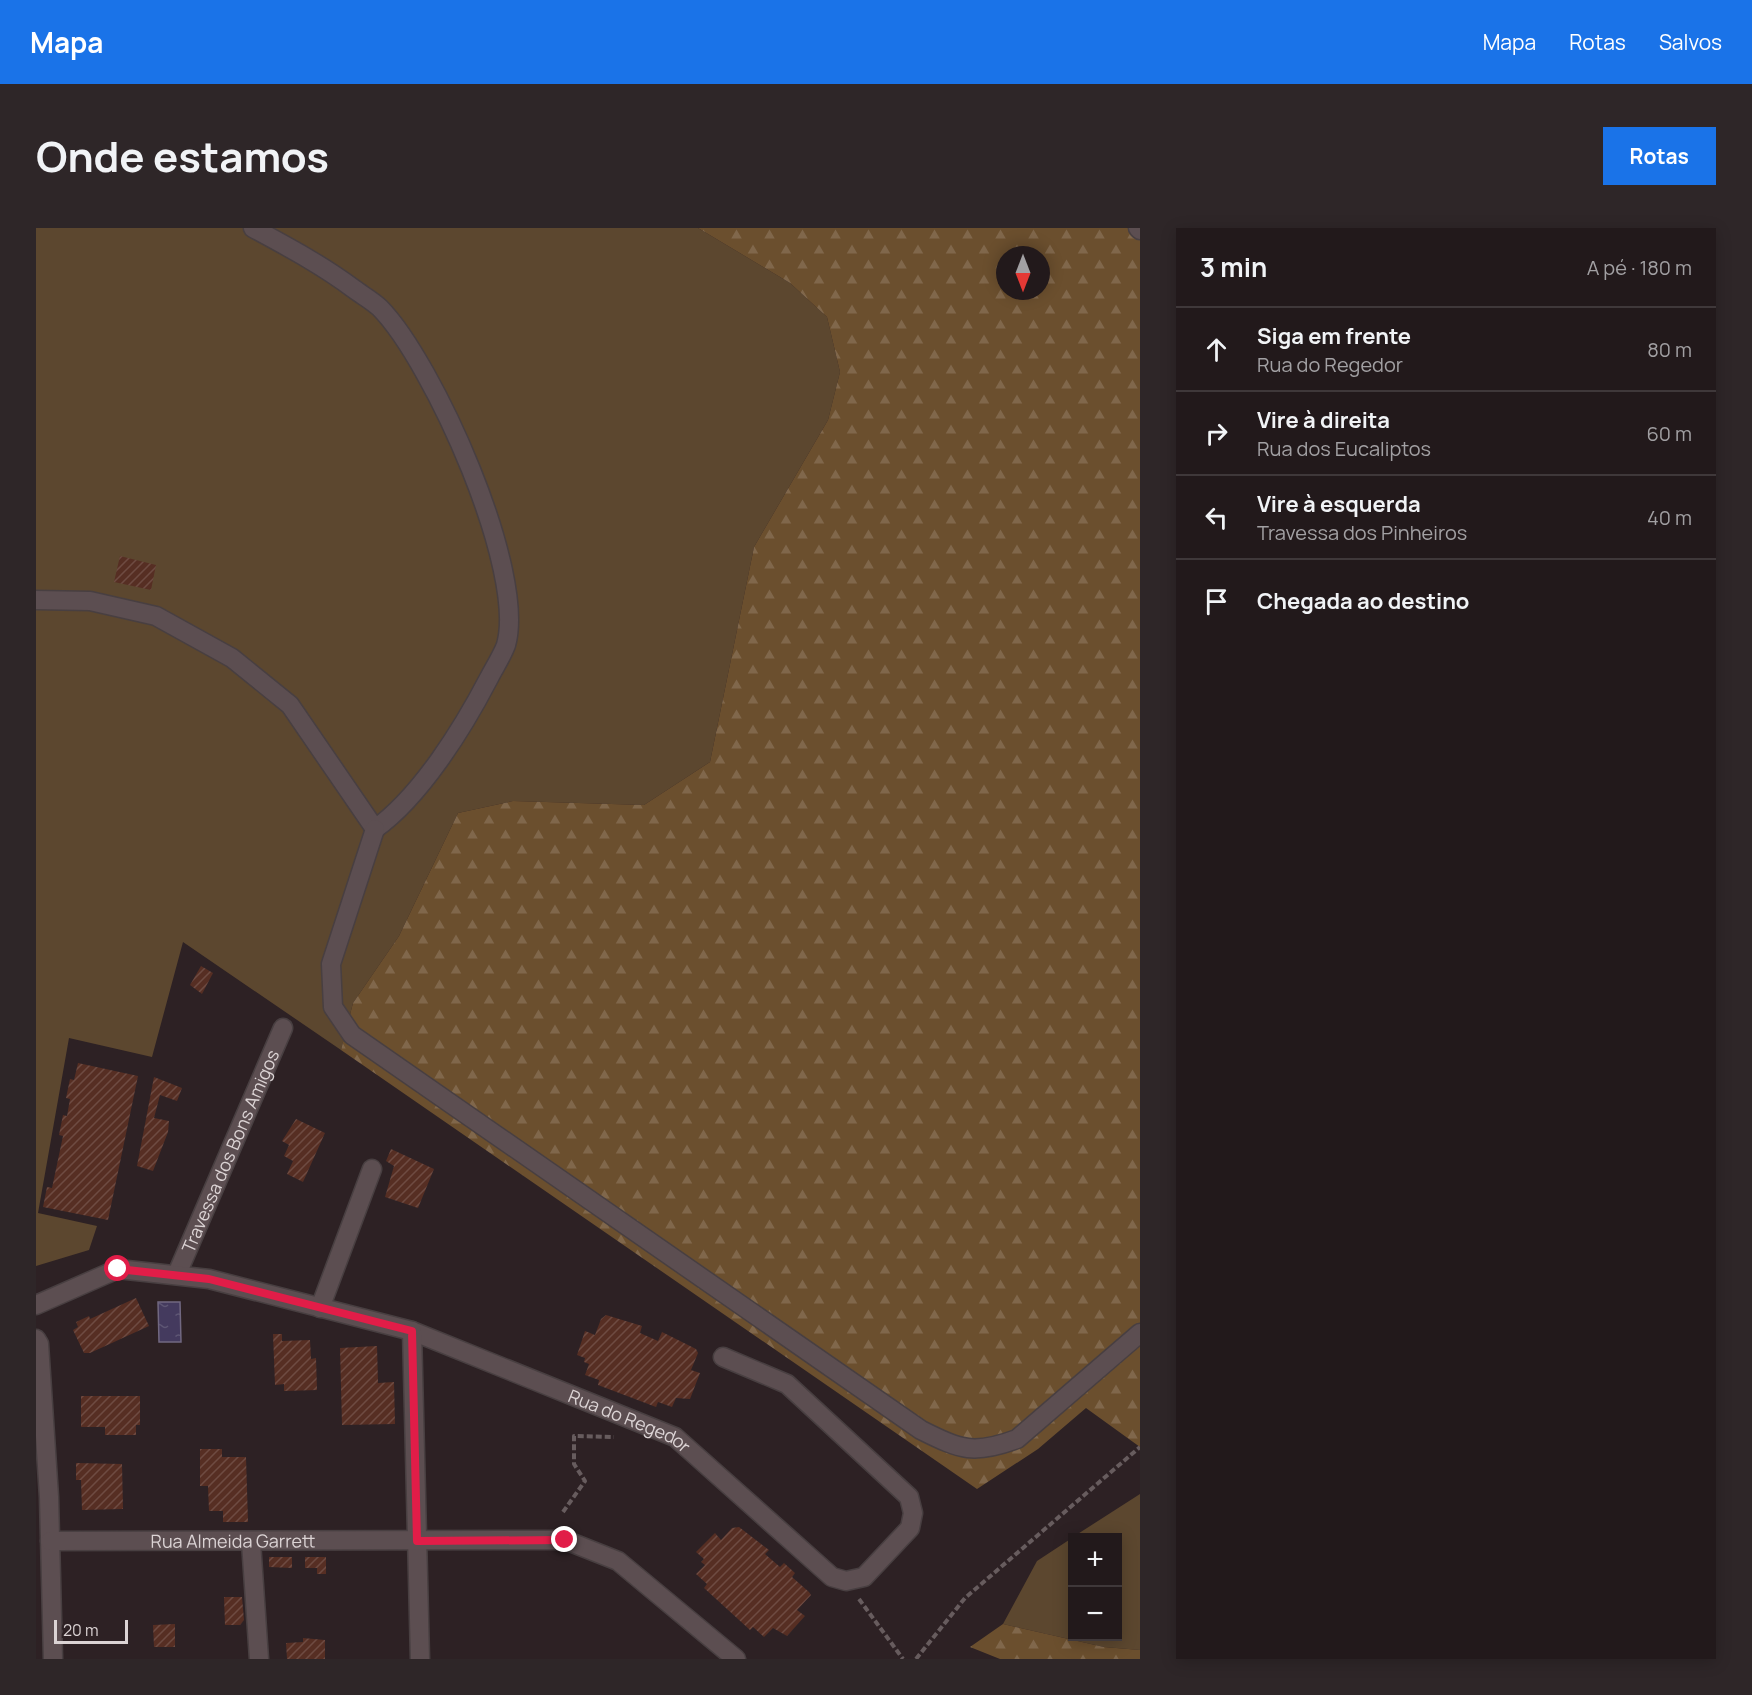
<!DOCTYPE html>
<html lang="pt">
<head>
<meta charset="utf-8">
<style>
	body { margin:0; font-family:Manrope,sans-serif; background:#2e2628; color:#f1f3f6 }
	.controls { position:absolute; right:18px; bottom:18px; display:grid; overflow:hidden; border-radius:0px; box-shadow:0 3px 15px #0003 }
	.controls button { width:54px; height:54px; display:grid; place-items:center; padding:0; border:0; border-bottom:2px solid #3f383a; background:#22191b; color:#f1f3f6; font:30px sans-serif }
	.compass { position:absolute; left:960px; top:18px; width:54px; height:54px; border-radius:50%; background:#22191b; box-shadow:0 3px 15px #0003; rotate:180deg }
	.scale { position:absolute; left:18px; bottom:15px; width:74px; box-sizing:border-box; padding-left:6px; border:3px solid #dbd3d4; border-top:0; font-size:16px; line-height:21px; white-space:nowrap; color:#dbd3d4; -webkit-text-stroke:4px #2d2124; paint-order:stroke }
	.stop { position:absolute; width:18px; height:18px; margin:-14px; border:4px solid #e11d48; border-radius:50%; background:#fff }
	.stop.end { background:#e11d48; border-color:#fff; box-shadow:0 2px 6px #0008 }
	.list { margin:0; padding:0; list-style:none }
	h2 { display:flex; justify-content:space-between; align-items:center; height:78px; margin:0; padding:0 24px; font-size:26px }
	h2 small { font-size:20px; font-weight:400; color:#a2a0a3 }
	.list li { display:grid; grid-template-columns:39px 1fr auto; gap:18px; align-items:center; box-sizing:border-box; height:84px; padding:0 24px; border-top:2px solid #3f383a }
	.list b { display:block; font-size:22px; white-space:nowrap }
	.list p { margin:0; font-size:20px; white-space:nowrap; color:#a2a0a3 }
	.list em { font-size:20px; font-style:normal; color:#a2a0a3 }
	.icon { flex:none; width:33px; height:33px; fill:none; stroke:currentColor; stroke-width:2; stroke-linecap:round; stroke-linejoin:round }
	.map { position:relative; flex:none; width:1104px; height:1431px; overflow:hidden; border-radius:0px }
	header { display:flex; align-items:center; gap:36px; box-sizing:border-box; height:84px; padding:0 30px; background:#1a73e8; color:#fff }
	header strong { font-size:28px }
	nav { display:flex; gap:33px; margin-inline-start:auto; font-size:21px }
	.intro { display:flex; align-items:center; justify-content:space-between; box-sizing:border-box; height:144px; padding:0 36px }
	h1 { margin:0; font-size:42px }
	.button { padding:15px 27px; border-radius:0px; background:#1a73e8; color:#fff; font-size:21px; font-weight:700 }
	main { display:flex; gap:36px; padding:0 36px }
	aside { flex:1; background:#22191b; border-radius:0px; box-shadow:0 3px 15px #0003 }
	.map>svg:first-child { display:block }
	.green { fill:#5c472f }
	.forest { fill:url(#forest-firs); fill-rule:evenodd }
	.water { fill:url(#water-ripples); stroke:#716881; stroke-width:1.5 }
	.building { fill:url(#building-hatch) }
	.lines { fill:none; stroke-linecap:round; stroke-linejoin:round }
	.minor-casing { stroke:#483f41; stroke-width:21 }
	.path { stroke:#675c5e; stroke-width:4; stroke-dasharray:6 3; stroke-linecap:butt }
	.minor { stroke:#5c4e51; stroke-width:18 }
	.route { stroke:#e11d48; stroke-width:8 }
	.labels { text-anchor:middle; dominant-baseline:central; stroke-width:4.5; stroke-linejoin:round; paint-order:stroke }
	.street-label { font-size:18px; fill:#dbd3d4; stroke:#2d2124 }
</style>
</head>
<body>
<header>
<strong>Mapa</strong>
<nav><a>Mapa</a><a>Rotas</a><a>Salvos</a></nav>
</header>
<div class="intro"><h1>Onde estamos</h1><a class="button">Rotas</a></div>
<main>
<div class="map">
<svg width="1104" height="1431" viewBox="0 0 1104 1431">
	<defs>
		<pattern id="forest-firs" width="22" height="20" patternUnits="userSpaceOnUse" patternTransform="scale(1.5)"><rect width="22" height="20" fill="#6b4f2e"/><path d="M5 1l3.5 6h-7zM16 11l3.5 6h-7z" fill="#80674b"/></pattern>
		<pattern id="water-ripples" width="26" height="14" patternUnits="userSpaceOnUse" patternTransform="scale(1.5)"><rect width="26" height="14" fill="#443a5e"/><path d="M2 4q2-2 4 0t4 0M15 11q2-2 4 0t4 0" fill="none" stroke="#5e5674"/></pattern>
		<pattern id="building-hatch" width="6" height="6" patternUnits="userSpaceOnUse" patternTransform="scale(1.5)"><rect width="6" height="6" fill="#562e23"/><path d="M-1 1l2-2M0 6l6-6M5 7l2-2" fill="none" stroke="#6e4b42"/></pattern>
	</defs>
	<rect width="100%" height="100%" fill="#2d2124"/>
	<g class="green">
		<path d="M 0,0 L 662,0 L 754,55 L 791,89 L 804,144 L 792,192 L 718,319 L 674,534 L 608,577 L 477,573 L 422,585 L 363,708 L 317,775 L 305,822 L 147,714 L 116,829 L 33,810 L 2,985 L 61,998 L 53,1022 L 0,1038 Z"/>
		<path d="M 1104,1266 L 1104,1422 L 1068,1419 L 967,1396 L 1001,1333 L 1036,1310 L 1036,1408 L 1082,1408 L 1082,1310 L 1037,1309 Z"/>
	</g>
	<g class="forest">
		<path d="M 662,0 L 1104,0 L 1104,1219 L 1050,1180 L 1002,1221 L 941,1261 L 305,822 L 317,775 L 363,708 L 422,585 L 477,573 L 608,577 L 674,534 L 718,319 L 792,192 L 804,144 L 791,89 L 754,55 ZM 969,27 L 1005,27 L 1005,63 L 969,63 Z"/>
		<path d="M 967,1396 L 1068,1419 L 1104,1422 L 1104,1431 L 964,1431 L 934,1419 Z"/>
	</g>
	<path class="water" d="M 122,1074 L 144,1074 L 145,1114 L 123,1114 Z"/>
	<g class="building">
		<path d="M 84,328 L 120,337 L 115,362 L 78,354 Z"/>
		<path d="M 165,738 L 177,745 L 166,766 L 154,757 Z"/>
		<path d="M 42,835 L 102,848 L 72,992 L 7,979 L 11,959 L 16,960 L 27,908 L 23,907 L 27,887 L 31,888 L 34,871 L 30,870 L 34,851 L 38,852 Z"/>
		<path d="M 118,849 L 146,860 L 141,873 L 124,867 L 118,890 L 133,893 L 132,904 L 117,943 L 101,938 Z"/>
		<path d="M 260,891 L 289,905 L 267,954 L 251,946 L 257,933 L 248,928 L 253,917 L 246,913 Z"/>
		<path d="M 355,921 L 398,941 L 382,980 L 349,969 L 358,938 L 350,933 Z"/>
		<path d="M 100,1070 L 113,1098 L 54,1125 L 48,1125 L 37,1102 L 42,1099 L 40,1094 L 53,1088 L 54,1091 Z"/>
		<path d="M 570,1087 L 606,1098 L 604,1105 L 622,1113 L 626,1104 L 660,1121 L 662,1125 L 655,1142 L 664,1145 L 654,1171 L 640,1170 L 636,1179 L 622,1174 L 620,1179 L 562,1157 L 563,1152 L 549,1147 L 553,1136 L 548,1134 L 549,1130 L 541,1127 L 549,1103 L 559,1107 L 565,1091 Z"/>
		<path d="M 237,1106 L 246,1106 L 246,1113 L 274,1112 L 275,1131 L 280,1130 L 281,1162 L 248,1163 L 248,1156 L 239,1157 Z"/>
		<path d="M 341,1118 L 342,1155 L 358,1154 L 359,1196 L 306,1197 L 304,1120 Z"/>
		<path d="M 45,1168 L 104,1168 L 104,1197 L 100,1197 L 100,1207 L 69,1207 L 69,1199 L 45,1199 Z"/>
		<path d="M 164,1221 L 186,1221 L 186,1229 L 210,1229 L 212,1294 L 187,1294 L 187,1283 L 173,1283 L 172,1258 L 164,1258 Z"/>
		<path d="M 40,1235 L 86,1236 L 87,1281 L 46,1282 L 45,1252 L 40,1252 Z"/>
		<path d="M 703,1299 L 733,1322 L 729,1326 L 744,1339 L 748,1335 L 759,1345 L 756,1349 L 773,1364 L 775,1367 L 761,1382 L 769,1388 L 751,1408 L 737,1400 L 728,1409 L 717,1399 L 714,1402 L 668,1360 L 671,1356 L 660,1346 L 669,1337 L 665,1334 L 668,1331 L 660,1324 L 679,1305 L 685,1312 L 696,1300 Z"/>
		<path d="M 233,1329 L 256,1329 L 256,1340 L 233,1339 Z"/>
		<path d="M 269,1329 L 290,1329 L 290,1346 L 281,1346 L 281,1340 L 269,1340 Z"/>
		<path d="M 188,1369 L 206,1369 L 208,1392 L 204,1397 L 189,1397 Z"/>
		<path d="M 139,1396 L 139,1419 L 118,1419 L 117,1397 Z"/>
		<path d="M 267,1410 L 289,1412 L 289,1431 L 251,1431 L 250,1415 L 267,1414 Z"/>
	</g>
	<g class="lines">
		<g class="minor-casing">
			<g id="minor">
				<path d="M 1102,0 L 1104,2"/>
				<path d="M 0,372 L 54,373 L 120,388 L 196,430 L 254,477 L 339,601 C 385,568 427,500 453,450 C 458,440 466,428 470,417 C 491,343 397,134 344,80 C 337,73 326,67 318,61 C 286,37 252,19 217,0"/>
				<path d="M 339,601 L 295,736 L 297,779 L 316,807 L 885,1202 C 925,1222 938,1227 981,1211 L 1104,1105"/>
				<path id="s1" d="M 141,1046 L 247,800"/>
				<path id="s2" d="M 0,1077 L 82,1041 L 173,1051 L 376,1103 L 639,1209 L 796,1349 L 810,1353 L 828,1349 L 874,1300 L 877,1285 L 873,1269 L 751,1156 L 687,1129"/>
				<path d="M 284,1080 L 336,941"/>
				<path d="M 376,1103 L 384,1431"/>
				<path d="M 0,1111 L 3,1116 L 13,1269 L 17,1431"/>
				<path id="s3" d="M 14,1313 L 529,1312 L 582,1333 L 700,1431"/>
				<path d="M 215,1314 L 223,1431"/>
			</g>
		</g>
		<g class="path">
			<path d="M 527,1284 L 549,1253 L 538,1236 L 538,1208 L 578,1209"/>
			<path d="M 823,1371 L 867,1431"/>
			<path d="M 880,1431 L 929,1370 L 1104,1219"/>
		</g>
		<use href="#minor" class="minor"/>
	</g>
	<g class="lines">
		<path class="route" d="M 82,1041 L 173,1051 L 376,1103 L 381,1313 L 529,1312"/>
	</g>
	<g class="labels">
		<g class="street-label">
			<text stroke="none"><textPath href="#s1" startOffset="134">Travessa dos Bons Amigos</textPath></text>
			<text stroke="none"><textPath href="#s2" startOffset="626">Rua do Regedor</textPath></text>
			<text stroke="none"><textPath href="#s3" startOffset="183">Rua Almeida Garrett</textPath></text>
		</g>
	</g>
</svg>
<div class="controls">
<button>+</button>
<button>−</button>
</div>
<svg class="compass" viewBox="-18 -18 36 36"><path d="M0-13l5 13h-10z" fill="#e53935"/><path d="M0 13l5-13h-10z" fill="#a2a0a3"/></svg>
<div class="scale">20 m</div>
<div class="stop" style="left:82px;top:1041px"></div>
<div class="stop end" style="left:529px;top:1312px"></div>
</div>
<aside>
<h2>3 min<small>A pé · 180 m</small></h2>
<ul class="list">
<li><svg class="icon" aria-label="ahead" viewBox="0 0 24 24"><path d="M12 20V5M6 11l6-6 6 6"/></svg><div><b>Siga em frente</b><p>Rua do Regedor</p></div><em>80 m</em></li>
<li><svg class="icon" aria-label="right" viewBox="0 0 24 24"><path d="M7 20v-9h11M14 6l5 5-5 5"/></svg><div><b>Vire à direita</b><p>Rua dos Eucaliptos</p></div><em>60 m</em></li>
<li><svg class="icon" aria-label="left" viewBox="0 0 24 24"><path d="M17 20v-9H6M10 6l-5 5 5 5"/></svg><div><b>Vire à esquerda</b><p>Travessa dos Pinheiros</p></div><em>40 m</em></li>
<li><svg class="icon" aria-label="arrive" viewBox="0 0 24 24"><path d="M6 21V4h12l-3 4 3 4H6"/></svg><div><b>Chegada ao destino</b></div></li>
</ul>
</aside>
</main>
</body>
</html>
